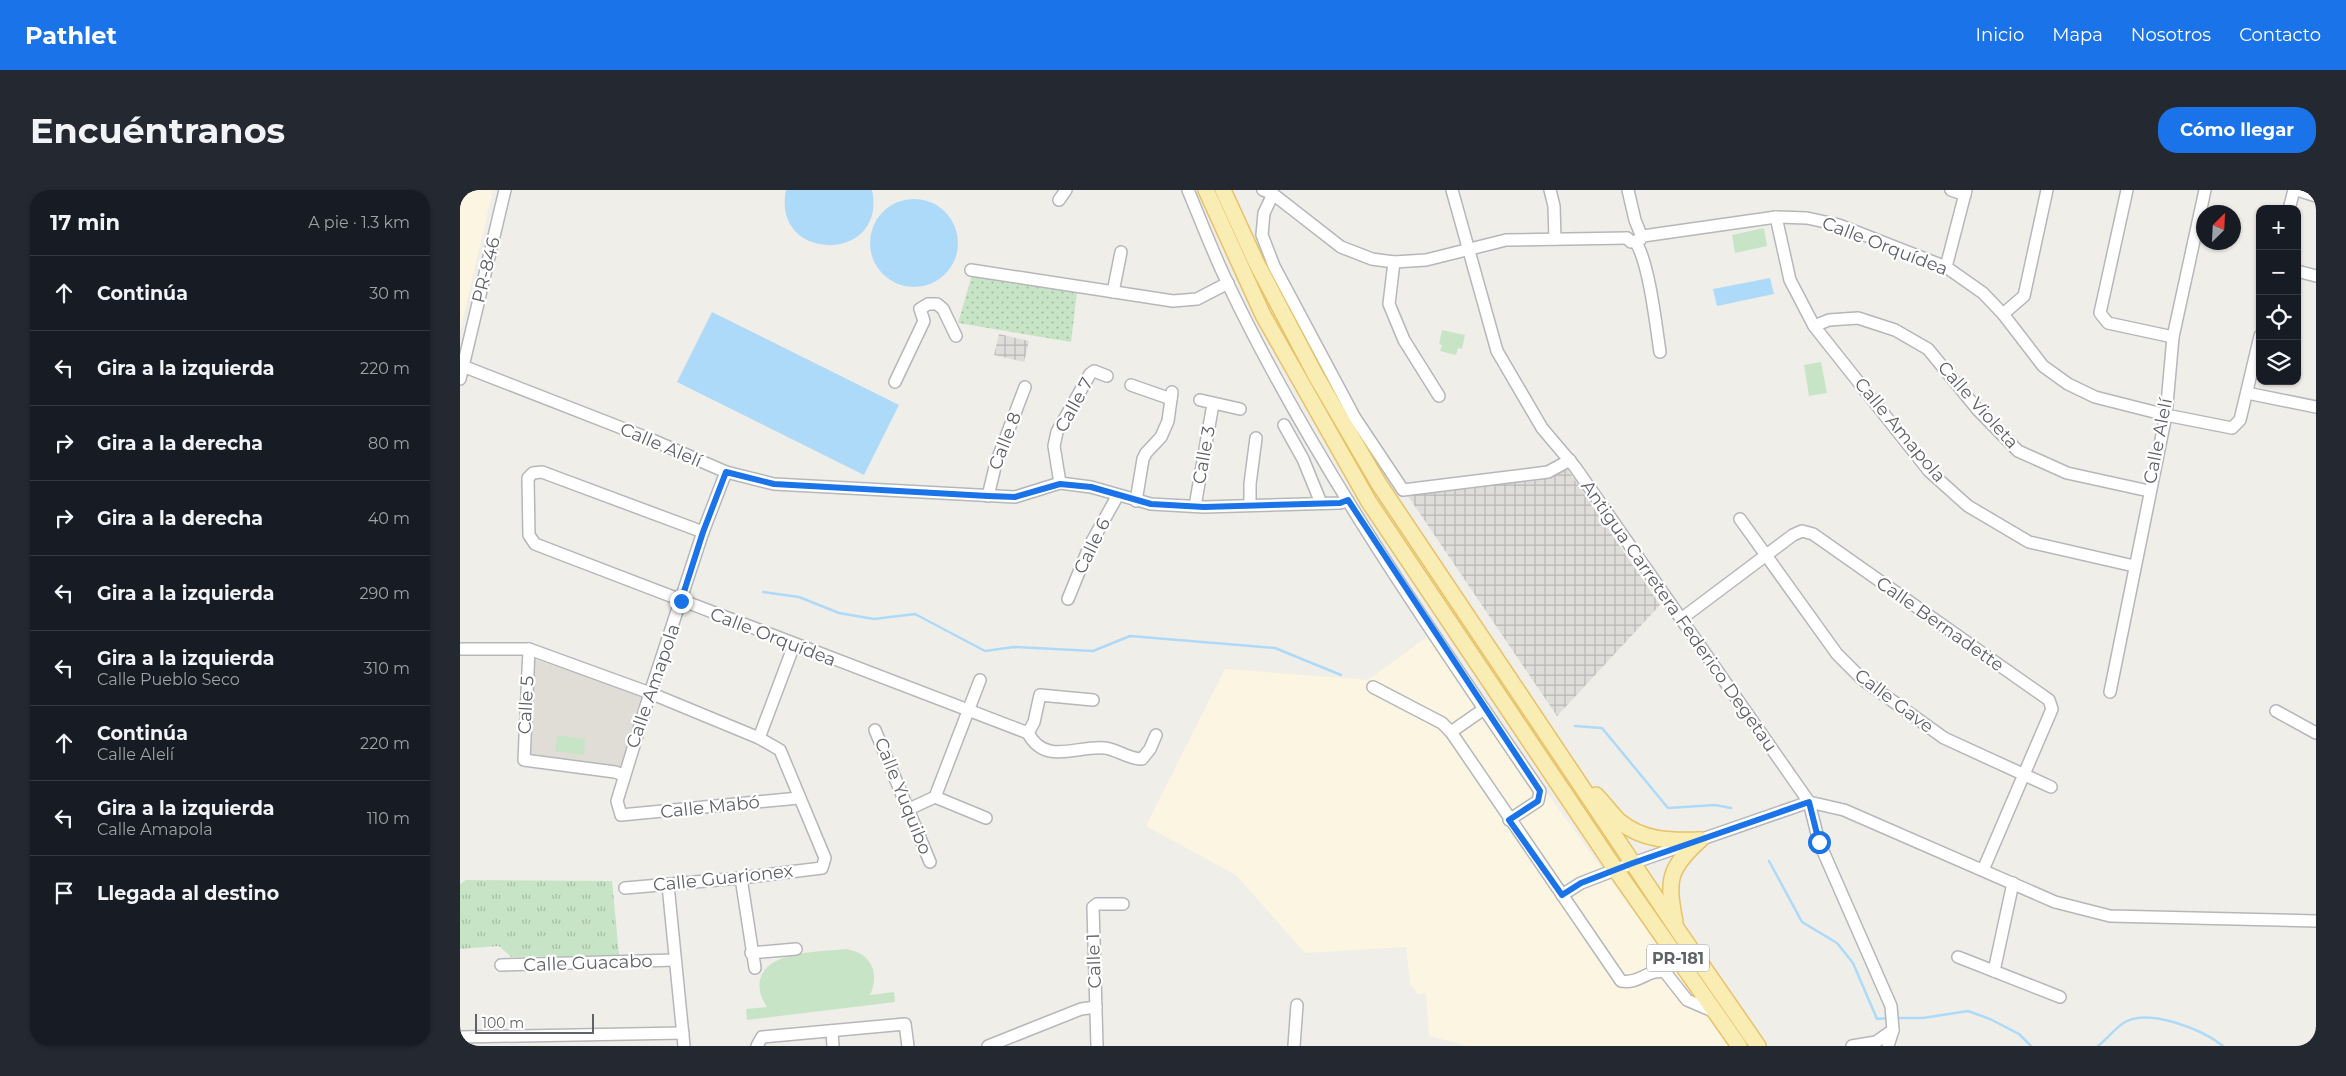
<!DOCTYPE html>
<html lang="es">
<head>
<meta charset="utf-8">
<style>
	body { margin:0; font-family:Montserrat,sans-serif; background:#242831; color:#f1f3f6 }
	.controls { position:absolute; right:15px; top:15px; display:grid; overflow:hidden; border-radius:10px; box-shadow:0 1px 4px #0004 }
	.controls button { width:45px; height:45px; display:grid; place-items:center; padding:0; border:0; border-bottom:1px solid #363941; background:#171b24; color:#f1f3f6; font:25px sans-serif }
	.compass { position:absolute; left:1736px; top:15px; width:45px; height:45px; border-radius:50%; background:#171b24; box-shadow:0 1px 4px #0004; rotate:24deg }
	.scale { position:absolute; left:15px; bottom:12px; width:119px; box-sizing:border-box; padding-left:5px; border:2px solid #5f6267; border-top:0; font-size:14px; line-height:18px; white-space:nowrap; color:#5f6267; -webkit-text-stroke:4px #fff; paint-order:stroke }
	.stop { position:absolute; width:15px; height:15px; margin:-11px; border:4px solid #1a73e8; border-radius:50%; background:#fff }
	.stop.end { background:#1a73e8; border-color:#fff; box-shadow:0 1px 5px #0008 }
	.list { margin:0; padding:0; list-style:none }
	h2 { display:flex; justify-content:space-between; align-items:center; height:65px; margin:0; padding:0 20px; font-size:21px }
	h2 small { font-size:16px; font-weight:400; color:#9ea1a6 }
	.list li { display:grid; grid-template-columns:32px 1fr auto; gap:15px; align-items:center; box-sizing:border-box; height:75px; padding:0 20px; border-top:1px solid #363941 }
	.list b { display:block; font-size:19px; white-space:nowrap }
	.list p { margin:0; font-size:16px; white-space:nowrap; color:#9ea1a6 }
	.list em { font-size:16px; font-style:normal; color:#9ea1a6 }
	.icon { flex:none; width:28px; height:28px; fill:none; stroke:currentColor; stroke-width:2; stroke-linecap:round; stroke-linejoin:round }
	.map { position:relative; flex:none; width:1856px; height:856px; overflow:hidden; border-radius:20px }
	header { display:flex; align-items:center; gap:30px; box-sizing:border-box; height:70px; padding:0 25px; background:#1a73e8; color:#fff }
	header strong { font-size:24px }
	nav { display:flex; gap:28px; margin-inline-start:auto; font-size:18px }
	.intro { display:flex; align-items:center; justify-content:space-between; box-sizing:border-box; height:120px; padding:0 30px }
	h1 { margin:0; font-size:35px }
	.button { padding:12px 22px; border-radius:20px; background:#1a73e8; color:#fff; font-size:18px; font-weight:700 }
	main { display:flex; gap:30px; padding:0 30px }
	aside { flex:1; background:#171b24; border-radius:20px; box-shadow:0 1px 4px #0004 }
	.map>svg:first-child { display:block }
	.commercial { fill:#fcf5e1 }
	.industrial { fill:url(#industrial-grid) }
	.education { fill:#dfddd6 }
	.grass { fill:url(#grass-tufts) }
	.park { fill:url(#park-dots) }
	.garden { fill:#c7e5c6 }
	.water { fill:#aedaf9 }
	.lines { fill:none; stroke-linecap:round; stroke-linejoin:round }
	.stream { stroke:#aedaf9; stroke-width:2.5 }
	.minor-casing { stroke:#b5b7bb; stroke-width:14 }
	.major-casing { stroke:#e7c269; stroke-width:18 }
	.minor { stroke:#fff; stroke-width:11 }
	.major { stroke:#f9edb3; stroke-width:15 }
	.route { stroke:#1a73e8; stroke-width:6 }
	.labels { text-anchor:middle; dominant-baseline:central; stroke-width:4.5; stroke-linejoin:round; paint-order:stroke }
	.shield { fill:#fff; stroke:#8f9195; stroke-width:1 }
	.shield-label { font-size:16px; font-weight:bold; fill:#5f6267 }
	.street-label { font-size:18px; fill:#5f6267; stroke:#fff }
</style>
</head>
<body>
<header>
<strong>Pathlet</strong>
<nav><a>Inicio</a><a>Mapa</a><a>Nosotros</a><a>Contacto</a></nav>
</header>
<div class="intro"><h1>Encuéntranos</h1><a class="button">Cómo llegar</a></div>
<main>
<aside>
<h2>17 min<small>A pie · 1.3 km</small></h2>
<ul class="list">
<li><svg class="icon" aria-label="ahead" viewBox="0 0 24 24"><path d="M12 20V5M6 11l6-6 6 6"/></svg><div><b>Continúa</b></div><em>30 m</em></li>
<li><svg class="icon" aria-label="left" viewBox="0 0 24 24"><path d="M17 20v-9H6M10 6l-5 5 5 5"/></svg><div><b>Gira a la izquierda</b></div><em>220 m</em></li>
<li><svg class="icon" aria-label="right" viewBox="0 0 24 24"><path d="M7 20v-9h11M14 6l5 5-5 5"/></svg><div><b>Gira a la derecha</b></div><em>80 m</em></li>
<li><svg class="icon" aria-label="right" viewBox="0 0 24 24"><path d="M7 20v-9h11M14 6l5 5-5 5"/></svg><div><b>Gira a la derecha</b></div><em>40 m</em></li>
<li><svg class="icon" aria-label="left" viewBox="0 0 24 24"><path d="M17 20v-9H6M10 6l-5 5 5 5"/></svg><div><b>Gira a la izquierda</b></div><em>290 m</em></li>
<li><svg class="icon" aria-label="left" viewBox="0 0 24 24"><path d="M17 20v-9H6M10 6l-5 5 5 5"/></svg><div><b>Gira a la izquierda</b><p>Calle Pueblo Seco</p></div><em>310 m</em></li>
<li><svg class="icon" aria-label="ahead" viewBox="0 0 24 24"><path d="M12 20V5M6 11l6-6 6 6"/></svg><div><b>Continúa</b><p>Calle Alelí</p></div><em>220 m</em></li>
<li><svg class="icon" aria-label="left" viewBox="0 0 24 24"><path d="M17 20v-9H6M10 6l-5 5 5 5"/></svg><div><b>Gira a la izquierda</b><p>Calle Amapola</p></div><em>110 m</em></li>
<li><svg class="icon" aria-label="arrive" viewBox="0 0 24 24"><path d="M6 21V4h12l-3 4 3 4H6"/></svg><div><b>Llegada al destino</b></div></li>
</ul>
</aside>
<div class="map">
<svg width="1856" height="856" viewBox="0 0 1856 856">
	<defs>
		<pattern id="industrial-grid" width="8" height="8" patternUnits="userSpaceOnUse" patternTransform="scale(1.25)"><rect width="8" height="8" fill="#dfddda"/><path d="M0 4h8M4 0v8" fill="none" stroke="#b8b7b5"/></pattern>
		<pattern id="grass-tufts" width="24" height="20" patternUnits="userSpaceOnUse" patternTransform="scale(1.25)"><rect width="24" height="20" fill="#c7e5c6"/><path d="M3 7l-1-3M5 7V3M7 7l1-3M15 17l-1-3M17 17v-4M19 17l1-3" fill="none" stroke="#a5bda5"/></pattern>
		<pattern id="park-dots" width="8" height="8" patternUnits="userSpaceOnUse" patternTransform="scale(1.25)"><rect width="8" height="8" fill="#c7e5c6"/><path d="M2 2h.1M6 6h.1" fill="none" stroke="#a5bda5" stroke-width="1.8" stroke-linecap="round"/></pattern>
	</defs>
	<rect width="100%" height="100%" fill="#f0eee8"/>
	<g class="commercial">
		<path d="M 0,0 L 33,0 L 0,142 Z"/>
		<path d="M 971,444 L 1211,773 L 1270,856 L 1008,856 L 969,846 L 966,803 L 958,804 L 950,794 L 946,757 L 845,763 L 776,685 L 686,636 L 765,479 L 908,490 Z"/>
	</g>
	<g class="industrial">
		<path d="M 539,144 L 569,151 L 564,172 L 534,165 Z"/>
		<path d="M 1106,277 L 1200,415 L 1097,526 L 946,303 Z"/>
	</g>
	<path class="education" d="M 74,469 L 183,505 L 160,579 L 68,569 Z"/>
	<path class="grass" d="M 6,690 L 152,691 L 159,765 L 51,767 L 39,756 L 0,759 L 0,694 Z"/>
	<path class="park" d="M 512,85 L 617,102 L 611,152 L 498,133 Z"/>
	<g class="garden">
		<path d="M 1304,38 L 1307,56 L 1275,63 L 1272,45 Z"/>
		<path d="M 982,140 L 1005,145 L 1002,159 L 998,158 L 996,165 L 980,161 L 982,155 L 979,154 Z"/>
		<path d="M 1361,172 L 1367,203 L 1349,206 L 1344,175 Z"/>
		<path d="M 97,545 L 125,549 L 124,565 L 95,561 Z"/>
		<path d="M 386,759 C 412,763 420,784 410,805 L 434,802 L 435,812 L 287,830 L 286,819 L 307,817 C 301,808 297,798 301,787 C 310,760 362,762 386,759 Z"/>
	</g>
	<g class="water">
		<path d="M 326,0 L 412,0 C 428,73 311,74 326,0 Z"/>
		<circle cx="454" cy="53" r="44"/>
		<path d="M 1310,88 L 1314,104 L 1257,116 L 1253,99 Z"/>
		<path d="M 252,122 L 439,215 L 404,285 L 217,192 Z"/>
	</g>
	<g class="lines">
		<g class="stream">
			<path d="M 303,402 L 339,407 L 379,423 L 414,429 L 455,424 L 525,461 L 554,457 L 633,461 L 670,446 L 815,458 L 881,485"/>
			<path d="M 1115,536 L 1142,538 L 1208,618 L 1255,615 L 1271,618"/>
			<path d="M 1309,671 L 1342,732 L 1377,753 L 1393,773 L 1417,829 L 1428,828"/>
			<path d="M 1436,828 L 1463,828 L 1508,821 L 1530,829 L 1559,844 L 1571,856"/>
			<path d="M 1638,856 C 1647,849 1655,838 1665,832 C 1690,818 1743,840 1763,856"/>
		</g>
		<g class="minor-casing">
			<g id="minor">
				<path d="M 728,0 C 741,31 753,63 768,94 C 852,270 970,440 1080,601 L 1078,611 L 1049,630"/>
				<path d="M 803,0 L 813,4 L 881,57 L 912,69 L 934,72 L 966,70 L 1046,50 L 1167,48"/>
				<path d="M 992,0 L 1037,161 L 1082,238 L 1115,277 L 1349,612 L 1359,652 L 1431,816 L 1433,840 L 1428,856"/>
				<path d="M 1090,0 L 1094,16 L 1095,49"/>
				<path d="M 1168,0 L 1175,30 L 1181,45"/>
				<path d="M 1491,0 L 1505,5"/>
				<path d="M 1667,0 L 1640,123 L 1648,133 L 1713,147"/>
				<path d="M 1837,0 L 1856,6"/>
				<path d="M 813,4 L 804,23 L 802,45 L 814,76 L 895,228 L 943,300 L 1088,282 L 1110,270"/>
				<path d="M 599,10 L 606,0"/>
				<path d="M 1829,19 L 1834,0"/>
				<path d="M 1316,27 L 1330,90 L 1354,136 L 1469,281 L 1508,316 L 1569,352 L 1674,376"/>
				<path d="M 1167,48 L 1171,52 L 1180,50 L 1183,46 L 1316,27 L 1347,28 L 1379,35 L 1486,77 L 1523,103 L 1543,124 L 1583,176 L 1608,194 L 1635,207 L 1706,225 L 1772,238 L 1780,230 L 1800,146"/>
				<path d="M 1175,51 C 1189,71 1196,136 1200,162"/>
				<path d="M 934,72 L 929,114 L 944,150 L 979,206"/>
				<path d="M 1486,77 L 1506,0"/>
				<path d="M 511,80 L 713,111 L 737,109 L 768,93"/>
				<path d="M 1837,81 L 1856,86"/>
				<path d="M 653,102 L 661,62"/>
				<path d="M 1543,124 L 1564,106 L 1587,0"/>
				<path d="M 1354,136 L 1369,130 L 1398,128 L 1435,140 L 1468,159 L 1518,220 L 1558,261 L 1607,283 L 1689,301"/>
				<path d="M 0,175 L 190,249 L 266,282 L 314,294 L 555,307 L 600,293 L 631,297 L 691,314 L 744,317 L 880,313 L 888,311"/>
				<path d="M 0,189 L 45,0"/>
				<path d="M 435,192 L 464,131 L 460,119 L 468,114 L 477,114 L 483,119 L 496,146"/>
				<path d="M 671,195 L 711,209"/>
				<path d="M 1787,203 L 1856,217"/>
				<path d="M 740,210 L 780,219"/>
				<path d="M 824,235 L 843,269 L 861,313"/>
				<path d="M 266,282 L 243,342 L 190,503 L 157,611 L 161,625 L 339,608"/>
				<path d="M 600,293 L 594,256 L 597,242 L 630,184 L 634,181 L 647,186"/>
				<path d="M 528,306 L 536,273 L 565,197"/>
				<path d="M 676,311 L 683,269 L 686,263 L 701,247 L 708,231 L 712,202"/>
				<path d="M 790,315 L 790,294 L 796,248"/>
				<path d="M 735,316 L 753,214"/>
				<path d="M 1280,329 L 1377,464 L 1402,489 L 1484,548 L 1591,597"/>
				<path d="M 243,342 L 82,282 L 73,283 L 68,288 L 69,345 L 75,354 L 568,543"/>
				<path d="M 608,409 L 630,355 L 658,305"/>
				<path d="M 1221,429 L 1333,345 L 1342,341 L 1353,344 L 1589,510 L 1592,519 L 1523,680"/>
				<path d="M 0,459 L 69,459 L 190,503 L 299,548 L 320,560 L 365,668 L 362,678 L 281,688 L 165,698"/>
				<path d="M 69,459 L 64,570 L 155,582 L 163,585"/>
				<path d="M 913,497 L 982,533 L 991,542 L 1161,791 C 1181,794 1186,779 1205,782 L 1227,810 L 1255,822"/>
				<path d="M 1650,502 L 1706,225 L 1713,147 L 1745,0"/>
				<path d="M 1816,521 L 1856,543"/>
				<path d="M 415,540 L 470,672"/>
				<path d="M 991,542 L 1024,519"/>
				<path d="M 568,543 C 585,576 618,555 645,558 C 659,560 668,569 682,569 L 690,559 L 696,545"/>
				<path d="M 568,543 L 574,532 L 580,505 L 633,510"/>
				<path d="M 299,548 L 334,455"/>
				<path d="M 475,607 L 526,628"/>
				<path d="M 449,619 L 475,607 L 520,490"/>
				<path d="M 281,688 L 295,778"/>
				<path d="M 208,695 L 224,856"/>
				<path d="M 1102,705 L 1121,693 L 1173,673 L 1349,612 L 1384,620 L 1595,712 L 1650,726 L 1856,731"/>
				<path d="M 291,763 L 336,759"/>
				<path d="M 1498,767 L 1600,807"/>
				<path d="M 41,775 L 215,770"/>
				<path d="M 1534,781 L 1553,693"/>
				<path d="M 372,841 L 373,856"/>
				<path d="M 0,847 L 223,843"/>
				<path d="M 297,856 L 302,847 L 445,834 L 448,856"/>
				<path d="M 528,856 L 621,819 L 636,817"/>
				<path d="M 637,856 L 633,717 L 637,714 L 663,714"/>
				<path d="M 834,856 L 837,815"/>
				<path d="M 1392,856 L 1416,852 L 1433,840"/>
			</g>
		</g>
		<g class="major-casing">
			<g id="major">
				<path d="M 746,0 L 803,125 L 909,312 L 1156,680 L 1279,856"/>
				<path d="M 763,0 L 796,72 L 856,186 L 919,294 L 1217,739 L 1298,856"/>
				<path d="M 1136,605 C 1144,613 1151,623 1159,631 C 1183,651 1211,651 1240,650"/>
				<path d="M 1215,732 C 1207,690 1208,679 1240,650"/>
			</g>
		</g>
		<use href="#minor" class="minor"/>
		<use href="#major" class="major"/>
	</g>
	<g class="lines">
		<path class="route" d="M 221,411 L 243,342 L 266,282 L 314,294 L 528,306 L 555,307 L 600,294 L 631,297 L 691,314 L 744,317 L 880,313 L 888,310 L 1080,601 L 1078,611 L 1049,630 L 1102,705 L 1121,693 L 1173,673 L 1349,612 L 1359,652"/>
	</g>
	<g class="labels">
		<rect class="shield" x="1187" y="754.5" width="62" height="27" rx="4"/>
		<g class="shield-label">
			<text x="1218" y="768">PR-181</text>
		</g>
		<g class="street-label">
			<text transform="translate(1425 56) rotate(21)">Calle Orquídea</text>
			<text transform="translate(26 80) rotate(-76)">PR-846</text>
			<text transform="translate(614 215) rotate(-61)">Calle 7</text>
			<text transform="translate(1518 215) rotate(48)">Calle Violeta</text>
			<text transform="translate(1440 240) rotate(50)">Calle Amapola</text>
			<text transform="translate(545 251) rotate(-69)">Calle 8</text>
			<text transform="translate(1698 251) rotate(-79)">Calle Alelí</text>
			<text transform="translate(201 255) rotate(23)">Calle Alelí</text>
			<text transform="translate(744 265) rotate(-80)">Calle 3</text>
			<text transform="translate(632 356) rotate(-64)">Calle 6</text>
			<text transform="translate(1219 426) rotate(55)">Antigua Carretera Federico Degetau</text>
			<text transform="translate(1480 434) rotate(35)">Calle Bernadette</text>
			<text transform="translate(313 447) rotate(21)">Calle Orquídea</text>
			<text transform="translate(193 496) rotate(-71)">Calle Amapola</text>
			<text transform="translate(1434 511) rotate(37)">Calle Gave</text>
			<text transform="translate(66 515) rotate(-87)">Calle 5</text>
			<text transform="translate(443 606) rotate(68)">Calle Yuquibo</text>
			<text transform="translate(250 617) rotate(-6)">Calle Mabó</text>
			<text transform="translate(263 688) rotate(-6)">Calle Guarionex</text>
			<text transform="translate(634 771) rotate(-92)">Calle 1</text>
			<text transform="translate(128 773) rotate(-2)">Calle Guacabo</text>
		</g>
	</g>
</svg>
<div class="controls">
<button>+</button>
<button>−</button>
<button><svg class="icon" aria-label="locate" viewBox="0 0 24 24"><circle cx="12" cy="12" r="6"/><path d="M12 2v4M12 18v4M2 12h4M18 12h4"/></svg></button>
<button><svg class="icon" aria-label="layers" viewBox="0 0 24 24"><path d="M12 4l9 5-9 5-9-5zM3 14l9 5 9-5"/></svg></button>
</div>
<svg class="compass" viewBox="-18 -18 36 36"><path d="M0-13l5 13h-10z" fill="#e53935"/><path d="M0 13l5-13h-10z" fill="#9ea1a6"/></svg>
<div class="scale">100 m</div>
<div class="stop" style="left:1359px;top:652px"></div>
<div class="stop end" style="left:221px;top:411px"></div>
</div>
</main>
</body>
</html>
